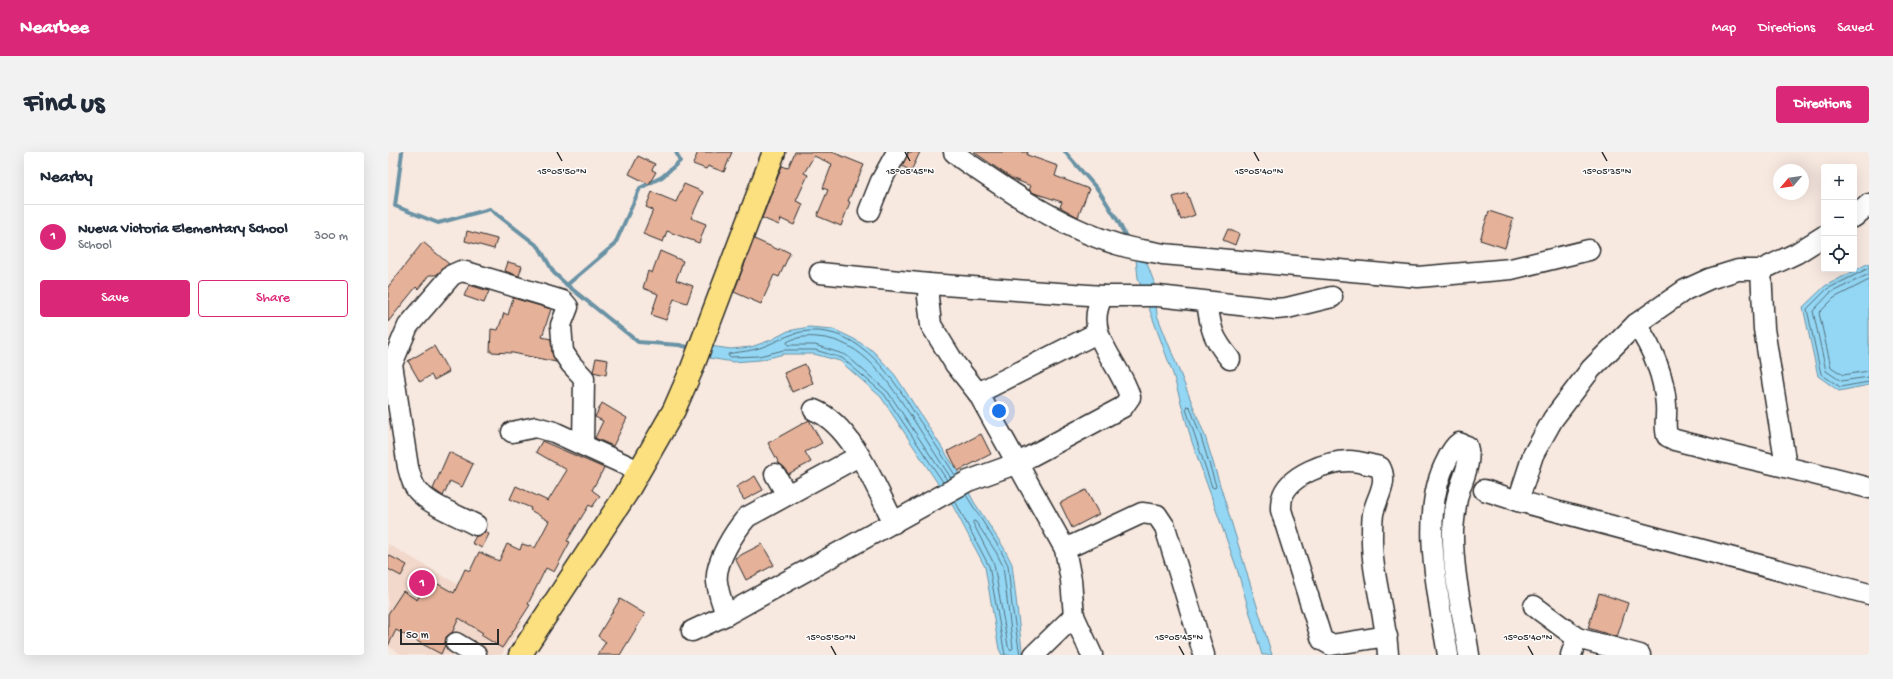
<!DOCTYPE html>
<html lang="en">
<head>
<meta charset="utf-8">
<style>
	body { margin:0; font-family:"Gochi Hand",sans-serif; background:#f2f2f3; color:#1f2937 }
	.controls { position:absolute; right:12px; top:12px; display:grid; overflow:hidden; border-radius:4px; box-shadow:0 4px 16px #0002 }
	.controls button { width:36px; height:36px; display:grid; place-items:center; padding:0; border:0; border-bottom:1px solid #e0e1e3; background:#fff; color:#1f2937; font:20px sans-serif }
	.compass { position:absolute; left:1385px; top:12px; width:36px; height:36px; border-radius:50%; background:#fff; box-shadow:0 4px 16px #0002; rotate:241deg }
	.scale { position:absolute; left:12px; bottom:10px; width:99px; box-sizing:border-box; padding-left:4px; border:2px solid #2b2b2b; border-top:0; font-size:11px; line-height:14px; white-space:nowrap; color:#2b2b2b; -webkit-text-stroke:3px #fff; paint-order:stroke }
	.you { position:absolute; left:611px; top:259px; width:14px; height:14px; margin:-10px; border:3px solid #fff; border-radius:50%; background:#1a73e8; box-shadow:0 0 0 6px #1a73e833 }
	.badge { display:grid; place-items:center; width:26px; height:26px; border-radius:50%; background:#db2777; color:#fff; font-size:13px; font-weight:700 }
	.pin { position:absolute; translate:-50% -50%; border:2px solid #fff; box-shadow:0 1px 4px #0006 }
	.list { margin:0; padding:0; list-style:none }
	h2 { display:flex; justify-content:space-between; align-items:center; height:52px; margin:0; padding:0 16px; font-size:17px }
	h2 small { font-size:13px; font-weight:400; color:#747a83 }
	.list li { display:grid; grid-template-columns:26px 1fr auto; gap:12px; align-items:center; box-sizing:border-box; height:64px; padding:0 16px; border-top:1px solid #e0e1e3 }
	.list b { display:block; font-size:15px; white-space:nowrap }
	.list p { margin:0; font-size:13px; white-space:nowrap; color:#747a83 }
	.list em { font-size:13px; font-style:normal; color:#747a83 }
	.actions { display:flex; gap:8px; padding:12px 16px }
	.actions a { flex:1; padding:9px 0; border:1px solid #db2777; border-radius:4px; text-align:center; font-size:14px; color:#db2777 }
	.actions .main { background:#db2777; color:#fff }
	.icon { flex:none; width:22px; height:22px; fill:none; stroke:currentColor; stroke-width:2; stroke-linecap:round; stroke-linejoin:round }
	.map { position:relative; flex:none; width:1481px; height:503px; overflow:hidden; border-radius:4px }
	header { display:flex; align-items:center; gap:24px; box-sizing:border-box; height:56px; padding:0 20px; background:#db2777; color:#fff }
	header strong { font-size:19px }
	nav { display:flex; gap:22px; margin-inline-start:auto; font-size:14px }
	.intro { display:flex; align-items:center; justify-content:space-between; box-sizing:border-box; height:96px; padding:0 24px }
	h1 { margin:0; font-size:28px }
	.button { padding:10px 18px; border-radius:4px; background:#db2777; color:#fff; font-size:14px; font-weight:700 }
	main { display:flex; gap:24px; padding:0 24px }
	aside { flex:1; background:#fff; border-radius:4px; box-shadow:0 4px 16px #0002 }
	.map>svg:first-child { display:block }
	.built { fill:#f2d8cb }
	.water { fill:#93d7f5; stroke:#6992a4 }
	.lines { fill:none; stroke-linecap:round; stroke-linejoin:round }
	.shore { stroke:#55707c; stroke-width:1 }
	.stream { stroke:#6992a4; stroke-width:4 }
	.building { fill:#e5b199; stroke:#2b2b2b }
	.minor-casing { stroke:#2b2b2b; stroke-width:23 }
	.major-casing { stroke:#2b2b2b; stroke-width:25 }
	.minor { stroke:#fff; stroke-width:20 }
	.major { stroke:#fce080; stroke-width:22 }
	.ticks { fill:none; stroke:#2b2b2b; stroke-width:1.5 }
	.ticks-label { font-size:10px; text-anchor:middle; fill:#2b2b2b; stroke:#fff; stroke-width:3; stroke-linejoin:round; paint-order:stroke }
</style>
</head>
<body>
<header>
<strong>Nearbee</strong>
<nav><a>Map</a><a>Directions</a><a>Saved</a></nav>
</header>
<div class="intro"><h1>Find us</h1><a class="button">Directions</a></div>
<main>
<aside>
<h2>Nearby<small></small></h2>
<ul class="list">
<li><span class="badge">1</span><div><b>Nueva Victoria Elementary School</b><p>School</p></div><em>300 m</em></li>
</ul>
<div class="actions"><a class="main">Save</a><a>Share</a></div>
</aside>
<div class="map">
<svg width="1481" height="503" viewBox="0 0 1481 503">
	<rect width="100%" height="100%" fill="#f7e8e0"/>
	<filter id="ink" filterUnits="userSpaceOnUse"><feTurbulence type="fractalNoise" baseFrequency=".025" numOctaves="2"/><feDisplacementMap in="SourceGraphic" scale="8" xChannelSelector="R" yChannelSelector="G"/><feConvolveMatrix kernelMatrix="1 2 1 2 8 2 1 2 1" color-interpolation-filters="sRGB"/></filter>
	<g filter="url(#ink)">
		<path class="built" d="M 0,392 L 135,470 L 113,503 L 14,503 L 0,494 Z"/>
		<g class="water">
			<path d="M 748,107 L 758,109 L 766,130 L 769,163 L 817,284 L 884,503 L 874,503 L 849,417 L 804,290 L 785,222 L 750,126 Z"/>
			<path d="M 1481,111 L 1481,233 L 1451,239 L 1430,224 L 1415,155 L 1437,134 Z"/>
			<path d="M 421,175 L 445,177 L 466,187 L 485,199 L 507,223 L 573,325 L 586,350 L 616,396 L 624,412 L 634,498 L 637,503 L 614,503 L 611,497 L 597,415 L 566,356 L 493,245 L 452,209 L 426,202 L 396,202 L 372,208 L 345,210 L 315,205 L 321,194 L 343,197 L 363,195 L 383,188 L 400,179 Z"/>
		</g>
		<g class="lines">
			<g class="shore">
				<path d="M 1481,116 L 1439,137 L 1419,157 L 1433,222 L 1452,235 L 1481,230"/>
				<path d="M 1481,122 L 1442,141 L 1425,159 L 1438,219 L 1453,229 L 1481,225"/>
				<path d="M 1481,128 L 1446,146 L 1431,161 L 1443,215 L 1455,223 L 1481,219"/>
				<path d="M 799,254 L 802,255 L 813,285 L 828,334 L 827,336 L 824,335 L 798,257 Z"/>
				<path d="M 559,328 L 500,240 L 458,203 L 427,193 L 400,193 L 399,190 C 407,185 420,184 429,185 C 476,188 501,231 525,267 C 537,286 550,306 563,326"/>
				<path d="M 555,330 L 496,242 L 454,206 L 427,198 L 396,198 L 371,204 L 341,205 L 340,202 C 347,200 356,200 364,198 C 384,194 400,180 421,179 C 474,176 505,226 529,265 C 542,284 555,304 567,323"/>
				<path d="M 578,343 L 612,397 L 620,413 L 624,454 L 632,503"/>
				<path d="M 567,349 L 601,414 L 617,503"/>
				<path d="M 586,369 L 588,370 L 608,400 L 615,414 L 625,496 L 623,498 L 620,494 L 606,412 L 585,371 Z"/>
			</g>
			<g class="stream">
				<path d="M 14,0 L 7,54 L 50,71 L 102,57 L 151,95 L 166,121 L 179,133 L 250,190 L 291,193 L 304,196"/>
				<path d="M 677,0 L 711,39 L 730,69 L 739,87"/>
				<path d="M 179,133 L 227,92 L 252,36 L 274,25 L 292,9 L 288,0"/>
			</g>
		</g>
		<g class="building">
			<path d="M 310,0 L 344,0 L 336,20 L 320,14 L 318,17 L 305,12 Z"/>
			<path d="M 407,0 L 444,0 L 476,13 L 460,49 L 462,50 L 453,74 L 429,64 L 440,38 L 435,36 L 444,12 L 426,4 L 416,21 L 420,23 L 408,49 L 415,52 L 406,73 L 393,67 L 391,73 L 374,66 L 394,14 L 400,16 Z"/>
			<path d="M 520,0 L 532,0 L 523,19 L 514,14 Z"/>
			<path d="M 586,0 L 640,0 L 639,3 L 670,14 L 667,24 L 701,37 L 690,65 L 672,55 L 674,50 L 646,41 L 641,38 L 643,34 L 623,26 Z"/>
			<path d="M 250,4 L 267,12 L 264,18 L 268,20 L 261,32 L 241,22 Z"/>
			<path d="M 296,32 L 315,40 L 303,66 L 318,72 L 311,91 L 279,79 L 275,90 L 255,82 L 265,58 L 258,55 L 264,40 L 288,50 Z"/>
			<path d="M 799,41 L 807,63 L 793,68 L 785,45 Z"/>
			<path d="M 1101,59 L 1125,67 L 1117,96 L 1092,88 Z"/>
			<path d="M 840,77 L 851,82 L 847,93 L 835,88 Z"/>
			<path d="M 79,79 L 109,87 L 106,97 L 77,89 Z"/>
			<path d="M 366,87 L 391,98 L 392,96 L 402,101 L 391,125 L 386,123 L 373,152 L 346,140 Z"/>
			<path d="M 35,90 L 61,112 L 48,123 L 41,123 L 30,137 L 28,135 L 0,170 L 0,135 Z"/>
			<path d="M 272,99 L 295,109 L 288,128 L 305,134 L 299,151 L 286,147 L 278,168 L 263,163 L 270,142 L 255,136 L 260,119 L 264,121 Z"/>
			<path d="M 120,110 L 134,114 L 131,124 L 117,119 Z"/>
			<path d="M 81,133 L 101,139 L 96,151 L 76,144 Z"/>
			<path d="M 125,146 L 163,157 L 154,185 L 163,187 L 164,201 L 168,210 L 125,201 L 102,200 L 103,177 L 110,178 L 116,161 L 120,163 Z"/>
			<path d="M 46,194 L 61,220 L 46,228 L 43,223 L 32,230 L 20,209 Z"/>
			<path d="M 208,206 L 220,208 L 218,223 L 205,220 Z"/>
			<path d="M 417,212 L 425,231 L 404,240 L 396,221 Z"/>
			<path d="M 214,251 L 239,266 L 225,294 L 207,286 L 215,269 L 207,265 Z"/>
			<path d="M 421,268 L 434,291 L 417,300 L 423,310 L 400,322 L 397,316 L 391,311 L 380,291 Z"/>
			<path d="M 593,282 L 603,302 L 570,319 L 560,299 Z"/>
			<path d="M 154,289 L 216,316 L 204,338 L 212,344 L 204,355 L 201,353 L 179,389 L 182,390 L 166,420 L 158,416 L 140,452 L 142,453 L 114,496 L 93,483 L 95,481 L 71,466 L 64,481 L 58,485 L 57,493 L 53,502 L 8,478 L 0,494 L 0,462 L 15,439 L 29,448 L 41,427 L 66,441 L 77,417 L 82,419 L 91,400 L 111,409 L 119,392 L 132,398 L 134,392 L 141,394 L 142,393 L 147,396 L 161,369 L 142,358 L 143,356 L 122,347 L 128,334 L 160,349 L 179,318 L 148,300 Z"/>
			<path d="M 61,300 L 85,312 L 74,335 L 62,329 L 55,344 L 45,337 Z"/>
			<path d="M 367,324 L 375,338 L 356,348 L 348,335 Z"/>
			<path d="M 698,338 L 711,362 L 684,376 L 672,351 Z"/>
			<path d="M 97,380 L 101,382 L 94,396 L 84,391 L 88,384 Z"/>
			<path d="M 374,392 L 386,413 L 358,428 L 347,406 Z"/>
			<path d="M 0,403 L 19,413 L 13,424 L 0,417 Z"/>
			<path d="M 1211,441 L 1240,451 L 1229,485 L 1200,476 Z"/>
			<path d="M 232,447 L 257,462 L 232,503 L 209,503 L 218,490 L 210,484 Z"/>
		</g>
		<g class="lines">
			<g class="minor-casing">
				<g id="minor">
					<path d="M 566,0 L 574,7 C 625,42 678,79 739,95 C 750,98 763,99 775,102 L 1030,125 L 1123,117 L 1201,98"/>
					<path d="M 481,59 L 493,29 L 509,0"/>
					<path d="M 1466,65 L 1481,52"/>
					<path d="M 1373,118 L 1376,177 L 1398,314"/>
					<path d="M 432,121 L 541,132 L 715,144 L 770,144 L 888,157 L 899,156 L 944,145"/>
					<path d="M 541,132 L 540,145 L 543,173 L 567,212 L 590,241 L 677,397 L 683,428 L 686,464 L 704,503"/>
					<path d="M 819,150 C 823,178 824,185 842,207"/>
					<path d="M 1248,172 C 1265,197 1276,223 1278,253 C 1279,264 1276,274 1279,284 L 1287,288 C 1352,305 1417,319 1481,336"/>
					<path d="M 590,241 L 709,181"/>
					<path d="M 426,258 C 464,273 488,336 506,371"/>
					<path d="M 124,280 L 148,275 L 166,280 L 251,319"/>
					<path d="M 387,322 L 399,343"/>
					<path d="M 1096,338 L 1130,349 L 1481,442"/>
					<path d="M 1130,349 L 1145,303 L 1165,267 L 1203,217 L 1248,172 L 1297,138 L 1321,127 L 1350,118 L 1373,118 L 1409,101 L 1436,84"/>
					<path d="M 88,373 C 69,363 43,354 29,338 C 24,332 22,323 20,315 L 4,212 L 20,174 L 64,123 L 73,119 L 82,121 L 175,149 L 180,155 L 173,173 L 175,200 L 183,212 L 196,226 L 195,293"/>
					<path d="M 677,397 L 754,361 L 769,363 L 777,375 L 816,503"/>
					<path d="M 1146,454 L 1189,486"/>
					<path d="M 338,463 C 335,453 330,441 329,430 C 326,411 347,379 359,365 L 471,304"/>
					<path d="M 304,479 L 338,463 L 580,329 L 630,311 L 735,255 L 742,245 C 732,209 693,182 715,144"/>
					<path d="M 999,484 L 943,493 L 934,488 L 893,358 C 893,355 893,350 894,346 C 900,323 940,309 961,309 C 971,309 982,313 992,315 C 1001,331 988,346 985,362 C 984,369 984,377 984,384 C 983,422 998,464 1000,503"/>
					<path d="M 68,491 L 88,503"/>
					<path d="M 646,503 L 686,464"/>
					<path d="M 1060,503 C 1051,446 1030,361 1059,308 C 1062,302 1065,295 1071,291 L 1079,294 C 1085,311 1072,331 1069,347 C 1067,357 1066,368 1065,378 C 1064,419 1075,462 1081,503"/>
					<path d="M 1183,503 L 1189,486 L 1252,503"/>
				</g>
			</g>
			<g class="major-casing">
				<path id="major" d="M 132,503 L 238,342 L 286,258 L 303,219 L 386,0"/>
			</g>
			<use href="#minor" class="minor"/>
			<use href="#major" class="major"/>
		</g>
	</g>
	<path class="ticks" d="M 169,0 L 174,9M 517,0 L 522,9M 866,0 L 871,9M 1214,0 L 1219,9M 443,494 L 448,503M 791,494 L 796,503M 1140,494 L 1145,503"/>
	<g class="ticks-label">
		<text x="174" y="22">15°05'50"N</text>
		<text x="522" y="22">15°05'45"N</text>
		<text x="871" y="22">15°05'40"N</text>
		<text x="1219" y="22">15°05'35"N</text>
		<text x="443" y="488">15°05'50"N</text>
		<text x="791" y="488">15°05'45"N</text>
		<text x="1140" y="488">15°05'40"N</text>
	</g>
</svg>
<div class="controls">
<button>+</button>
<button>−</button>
<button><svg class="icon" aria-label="locate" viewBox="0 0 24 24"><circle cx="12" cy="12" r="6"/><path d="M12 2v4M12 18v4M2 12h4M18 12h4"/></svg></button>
</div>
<svg class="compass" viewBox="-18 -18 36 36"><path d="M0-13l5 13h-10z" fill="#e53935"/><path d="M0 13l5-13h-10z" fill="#747a83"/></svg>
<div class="scale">50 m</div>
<div class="you"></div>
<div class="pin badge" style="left:34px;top:431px">1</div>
</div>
</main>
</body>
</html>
